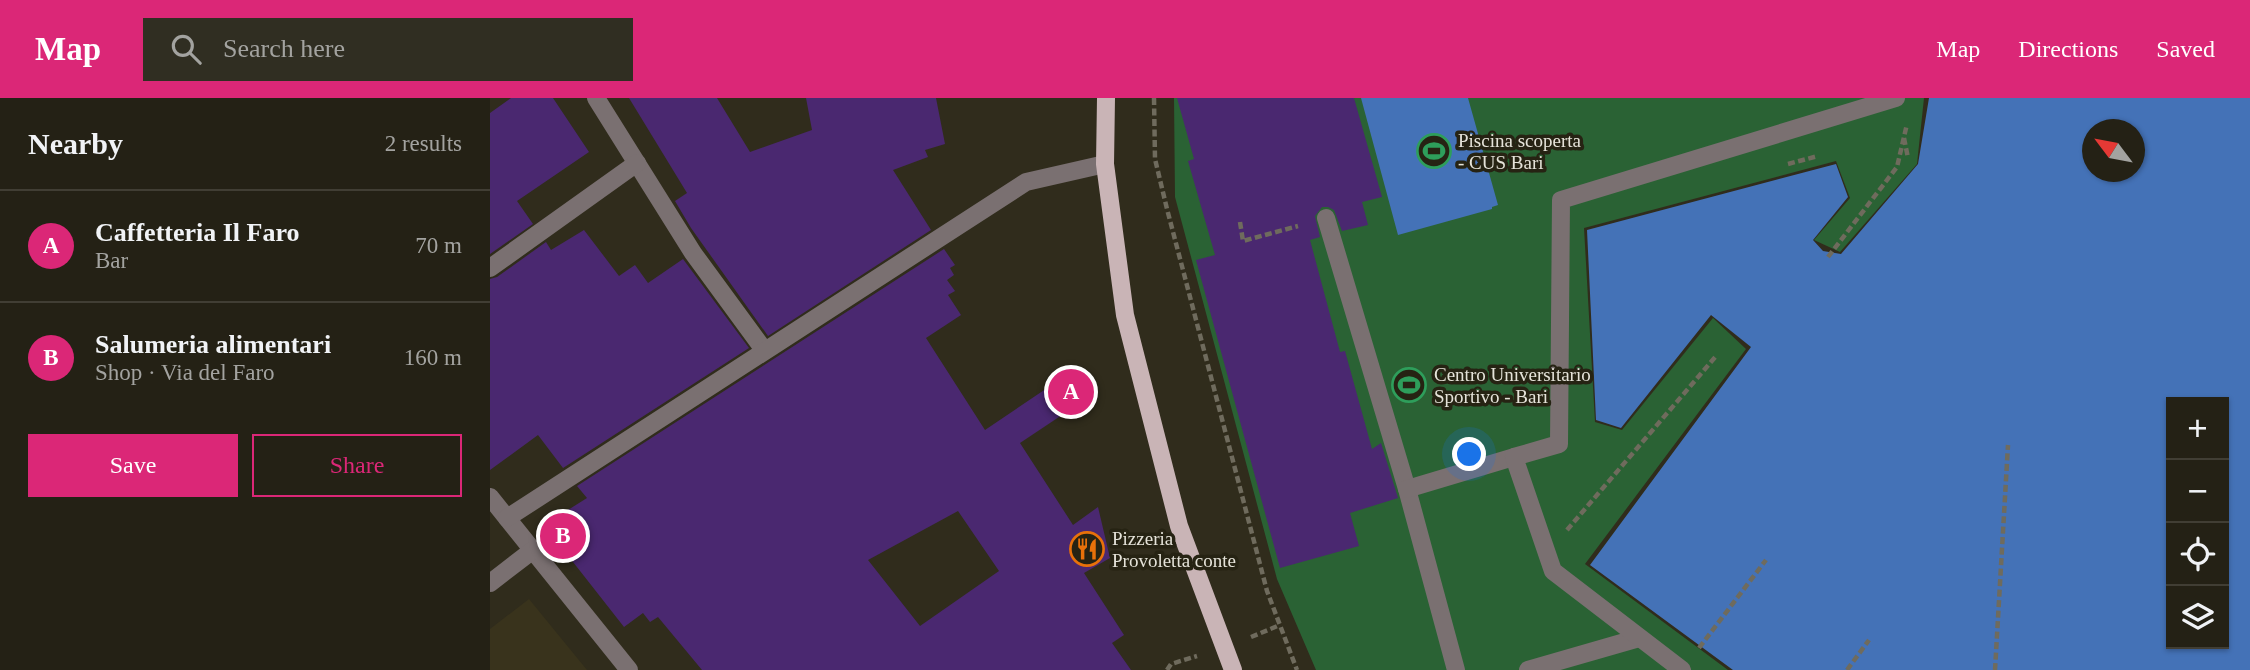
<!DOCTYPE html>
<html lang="en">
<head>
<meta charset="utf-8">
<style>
	body { margin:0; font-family:"Times New Roman",serif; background:#302e22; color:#f1f3f6 }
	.controls { position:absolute; right:21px; bottom:21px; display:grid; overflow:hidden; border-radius:0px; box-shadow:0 2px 5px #0004 }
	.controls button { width:63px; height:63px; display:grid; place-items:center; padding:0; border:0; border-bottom:2px solid #413e34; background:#242115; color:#f1f3f6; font:35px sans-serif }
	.compass { position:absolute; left:1592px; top:21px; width:63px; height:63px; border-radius:50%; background:#242115; box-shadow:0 2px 5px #0004; rotate:302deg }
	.you { position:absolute; left:980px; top:357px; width:24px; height:24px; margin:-18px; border:5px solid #fff; border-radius:50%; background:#1a73e8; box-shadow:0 0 0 10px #1a73e833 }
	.badge { display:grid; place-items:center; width:46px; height:46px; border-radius:50%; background:#db2777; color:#fff; font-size:23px; font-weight:700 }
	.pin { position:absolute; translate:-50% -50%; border:4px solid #fff; box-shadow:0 2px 7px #0006 }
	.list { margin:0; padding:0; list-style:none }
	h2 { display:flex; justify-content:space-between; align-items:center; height:91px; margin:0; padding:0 28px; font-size:30px }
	h2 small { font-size:23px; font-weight:400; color:#a3a3a0 }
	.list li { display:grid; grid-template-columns:46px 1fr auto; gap:21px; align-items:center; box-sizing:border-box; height:112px; padding:0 28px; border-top:2px solid #413e34 }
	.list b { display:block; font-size:26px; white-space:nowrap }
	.list p { margin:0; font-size:23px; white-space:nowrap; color:#a3a3a0 }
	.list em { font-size:23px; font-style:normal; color:#a3a3a0 }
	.actions { display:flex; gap:14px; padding:21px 28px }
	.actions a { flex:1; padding:16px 0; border:2px solid #db2777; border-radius:0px; text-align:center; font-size:24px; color:#db2777 }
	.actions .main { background:#db2777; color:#fff }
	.icon { flex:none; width:38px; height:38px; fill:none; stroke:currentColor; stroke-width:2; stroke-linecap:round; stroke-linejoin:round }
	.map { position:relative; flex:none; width:1760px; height:572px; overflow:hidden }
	header { display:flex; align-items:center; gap:42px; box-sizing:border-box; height:98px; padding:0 35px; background:#db2777; color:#fff }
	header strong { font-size:33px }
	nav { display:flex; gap:38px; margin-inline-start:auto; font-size:24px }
	.search { width:490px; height:63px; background:#302e22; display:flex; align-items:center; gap:18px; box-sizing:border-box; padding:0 24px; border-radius:0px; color:#a3a3a0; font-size:26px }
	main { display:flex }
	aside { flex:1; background:#242115 }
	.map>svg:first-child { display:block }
	.built { fill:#39331c }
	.green { fill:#2a6234 }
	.water { fill:#4472b7; fill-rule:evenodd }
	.building { fill:#4a2870; fill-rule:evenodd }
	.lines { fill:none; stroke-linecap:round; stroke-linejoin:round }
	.path { stroke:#6f6b5d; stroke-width:4.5; stroke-dasharray:7 3.5; stroke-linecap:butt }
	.minor { stroke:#7a7071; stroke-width:18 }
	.major { stroke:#c9b4b6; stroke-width:18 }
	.labels { text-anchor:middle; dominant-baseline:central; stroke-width:7; stroke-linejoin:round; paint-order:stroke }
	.poi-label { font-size:19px; fill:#e5e3d9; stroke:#262313; text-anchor:start }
</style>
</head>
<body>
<header>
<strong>Map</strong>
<div class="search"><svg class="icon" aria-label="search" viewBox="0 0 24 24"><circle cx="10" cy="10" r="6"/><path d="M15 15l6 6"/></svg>Search here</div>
<nav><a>Map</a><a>Directions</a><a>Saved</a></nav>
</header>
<main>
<aside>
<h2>Nearby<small>2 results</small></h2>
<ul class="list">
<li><span class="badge">A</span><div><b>Caffetteria Il Faro</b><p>Bar</p></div><em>70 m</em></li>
<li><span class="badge">B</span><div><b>Salumeria alimentari</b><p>Shop · Via del Faro</p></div><em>160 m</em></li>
</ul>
<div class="actions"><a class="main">Save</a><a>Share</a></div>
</aside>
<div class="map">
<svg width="1760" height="572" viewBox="0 0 1760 572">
	<rect width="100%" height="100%" fill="#302c1c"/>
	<path class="built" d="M 39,501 L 97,572 L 0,572 L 0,531 Z"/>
	<path class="green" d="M 684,0 L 1434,0 L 1427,66 L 1350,154 L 1324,142 L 1360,100 L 1346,63 L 1094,130 L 1105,324 L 1132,332 L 1223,220 L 1256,251 L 1095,466 L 1238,572 L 826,572 L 787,481 L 685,99 Z"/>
	<g class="water">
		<path d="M 871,0 L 978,0 L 1008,107 L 1002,109 L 1002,111 L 908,137 Z"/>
		<path d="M 1439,0 L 1760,0 L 1760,572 L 1243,572 L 1100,467 L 1261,249 L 1221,217 L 1131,330 L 1106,322 L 1097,132 L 1346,66 L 1358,99 L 1323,142 L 1333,153 L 1351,156 L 1428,66 ZM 1602,32 L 1644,32 L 1644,74 L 1602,74 ZM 1734,304 L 1734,546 L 1681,546 L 1681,304 Z"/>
	</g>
	<g class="building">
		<path d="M 21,0 L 63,0 L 99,54 L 27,103 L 43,126 L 0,156 L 0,15 Z"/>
		<path d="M 139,0 L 227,0 L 260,54 L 322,32 L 316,0 L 446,0 L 455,46 L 435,52 L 438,59 L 403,72 L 441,132 L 278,238 L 201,130 L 185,103 L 197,95 Z"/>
		<path d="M 687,0 L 864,0 L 892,99 L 872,104 L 878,127 L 852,133 L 844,112 L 838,109 L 832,109 L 825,118 L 830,139 L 820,142 L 850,254 L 855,253 L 882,351 L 891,345 L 908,400 L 860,415 L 869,448 L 790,470 L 706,162 L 725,157 L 698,63 L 704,61 Z"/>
		<path d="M 94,132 L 129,178 L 145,167 L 158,185 L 193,161 L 259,250 L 73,370 L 48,337 L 0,372 L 0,181 L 7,179 L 56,144 L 61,152 Z"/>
		<path d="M 454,151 L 465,167 L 460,170 L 464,177 L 457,182 L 465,193 L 458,197 L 471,217 L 436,240 L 495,332 L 572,280 L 581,311 L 530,345 L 583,427 L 608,409 L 620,460 L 594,475 L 634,537 L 622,545 L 641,572 L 212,572 L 168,519 L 160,524 L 153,515 L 134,529 L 54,427 L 97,400 L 87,388 ZM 468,413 L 509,473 L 430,528 L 378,462 Z"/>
	</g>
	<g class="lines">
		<g class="path">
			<path d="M 664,0 L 665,61 L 677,111 L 777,493 L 807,572"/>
			<path d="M 1414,40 L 1418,60"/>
			<path d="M 1298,66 L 1328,58"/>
			<path d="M 750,124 L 753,143 L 808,128"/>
			<path d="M 1338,159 L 1407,69 L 1417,26"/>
			<path d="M 1077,432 L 1227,257"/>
			<path d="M 761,539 L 790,527"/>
			<path d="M 1209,550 L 1276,462"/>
			<path d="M 677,572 L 681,566 L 707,558"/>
			<path d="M 1357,572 L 1379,542"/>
			<path d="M 1505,572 L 1518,347"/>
		</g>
		<g class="minor">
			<path d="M 106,0 L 203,155 L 274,252"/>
			<path d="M 836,120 L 917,391 L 966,572"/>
			<path d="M 0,170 L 147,65"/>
			<path d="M 917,391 L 1024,359"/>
			<path d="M 0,399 L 139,572"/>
			<path d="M 17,420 L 536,84 L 615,66"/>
			<path d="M 0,485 L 43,452"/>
			<path d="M 1038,572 L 1149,540"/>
			<path d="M 1192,572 L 1063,473 L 1024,359 L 1069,346 L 1071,102 L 1406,0"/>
		</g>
		<path class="major" d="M 616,0 L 615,66 L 635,217 L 689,428 L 743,572"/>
	</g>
	<defs>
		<g id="stadium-ring" transform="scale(1.75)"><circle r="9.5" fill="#262313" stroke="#2e9e5b" stroke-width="1.5"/><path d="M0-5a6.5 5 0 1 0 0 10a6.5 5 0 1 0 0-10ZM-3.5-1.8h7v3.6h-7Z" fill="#2e9e5b"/></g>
		<g id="restaurant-ring" transform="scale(1.75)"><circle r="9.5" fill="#262313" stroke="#e8710a" stroke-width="1.5"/><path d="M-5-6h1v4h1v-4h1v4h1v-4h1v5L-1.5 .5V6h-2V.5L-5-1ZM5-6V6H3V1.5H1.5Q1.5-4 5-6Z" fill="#e8710a"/></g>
	</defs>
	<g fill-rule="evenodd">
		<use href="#stadium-ring" x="944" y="53"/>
		<use href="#stadium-ring" x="919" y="287"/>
		<use href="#restaurant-ring" x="597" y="451"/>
	</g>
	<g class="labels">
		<g class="poi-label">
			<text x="968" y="42">Piscina scoperta<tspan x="968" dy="22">- CUS Bari</tspan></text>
			<text x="944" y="276">Centro Universitario<tspan x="944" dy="22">Sportivo - Bari</tspan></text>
			<text x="622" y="440">Pizzeria<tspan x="622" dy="22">Provoletta conte</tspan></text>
		</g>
	</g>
</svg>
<div class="controls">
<button>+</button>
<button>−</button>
<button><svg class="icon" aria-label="locate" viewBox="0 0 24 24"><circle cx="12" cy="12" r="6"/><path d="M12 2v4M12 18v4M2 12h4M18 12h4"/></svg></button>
<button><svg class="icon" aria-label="layers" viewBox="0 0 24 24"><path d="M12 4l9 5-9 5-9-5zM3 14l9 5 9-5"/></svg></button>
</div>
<svg class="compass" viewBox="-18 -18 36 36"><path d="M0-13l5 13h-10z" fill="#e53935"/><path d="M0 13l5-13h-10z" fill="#a3a3a0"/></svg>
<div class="you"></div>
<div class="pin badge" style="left:581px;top:294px">A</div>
<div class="pin badge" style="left:73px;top:438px">B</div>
</div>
</main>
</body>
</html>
